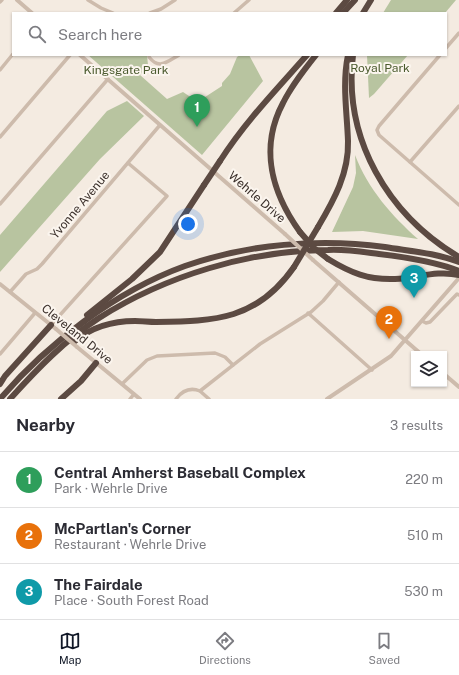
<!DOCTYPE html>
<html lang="en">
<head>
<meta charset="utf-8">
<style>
	body { margin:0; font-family:"Public Sans",sans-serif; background:#f2f2f3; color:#2b2b33 }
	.controls { position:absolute; right:12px; bottom:12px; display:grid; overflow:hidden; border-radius:0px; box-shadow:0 1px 3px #0004 }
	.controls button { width:36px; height:36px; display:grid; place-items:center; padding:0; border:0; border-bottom:1px solid #e1e1e2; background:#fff; color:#2b2b33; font:20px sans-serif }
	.you { position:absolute; left:188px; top:224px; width:14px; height:14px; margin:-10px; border:3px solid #fff; border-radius:50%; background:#1a73e8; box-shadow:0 0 0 6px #1a73e833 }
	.badge { display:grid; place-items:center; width:26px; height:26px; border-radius:50%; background:#111827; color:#fff; font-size:13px; font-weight:700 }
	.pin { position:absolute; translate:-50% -33px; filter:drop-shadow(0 1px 2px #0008) }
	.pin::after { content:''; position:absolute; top:21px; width:14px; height:12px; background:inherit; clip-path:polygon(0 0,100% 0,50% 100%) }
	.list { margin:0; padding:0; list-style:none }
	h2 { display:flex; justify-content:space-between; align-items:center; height:52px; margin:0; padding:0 16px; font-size:17px }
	h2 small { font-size:13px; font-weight:400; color:#7c7c81 }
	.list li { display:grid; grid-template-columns:26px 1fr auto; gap:12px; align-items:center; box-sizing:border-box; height:56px; padding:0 16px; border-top:1px solid #e1e1e2 }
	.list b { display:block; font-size:15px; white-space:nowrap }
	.list p { margin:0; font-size:13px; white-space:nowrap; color:#7c7c81 }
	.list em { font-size:13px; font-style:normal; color:#7c7c81 }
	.icon { flex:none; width:22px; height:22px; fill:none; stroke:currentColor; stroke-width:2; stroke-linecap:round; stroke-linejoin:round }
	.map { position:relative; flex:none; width:459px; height:399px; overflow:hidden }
	.search { position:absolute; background:#fff; box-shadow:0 1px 3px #0004; left:12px; right:12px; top:12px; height:44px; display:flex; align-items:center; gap:10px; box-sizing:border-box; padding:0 14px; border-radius:0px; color:#7c7c81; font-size:15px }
	.sheet { height:220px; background:#fff }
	nav { display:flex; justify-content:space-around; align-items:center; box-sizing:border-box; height:56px; border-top:1px solid #e1e1e2; background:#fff; font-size:11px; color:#7c7c81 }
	nav a { display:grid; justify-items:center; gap:2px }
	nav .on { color:#111827 }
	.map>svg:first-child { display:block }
	.green { fill:#b8c4a0 }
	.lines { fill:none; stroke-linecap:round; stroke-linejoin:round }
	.minor { stroke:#cdbbac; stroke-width:3.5 }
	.tertiary { stroke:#cdbbac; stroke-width:4 }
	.motorway { stroke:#5c4a42; stroke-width:6 }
	.tertiary-bridge { stroke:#cdbbac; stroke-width:4 }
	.motorway-bridge { stroke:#5c4a42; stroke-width:6 }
	.labels { text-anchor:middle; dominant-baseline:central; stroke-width:4; stroke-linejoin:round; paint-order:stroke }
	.park-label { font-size:12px; fill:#4a5a2e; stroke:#fbf5ee }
	.street-label { font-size:12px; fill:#3b302b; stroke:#fbf5ee }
</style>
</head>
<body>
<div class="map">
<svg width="459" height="399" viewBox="0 0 459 399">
	<rect width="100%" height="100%" fill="#f4ebe1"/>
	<g class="green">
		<path d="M 391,0 L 456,0 L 445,13 L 383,13 Z"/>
		<path d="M 88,55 L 147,55 L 148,65 L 140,75 L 167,99 L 183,92 L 195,100 L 202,99 L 222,86 L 222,83 L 230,74 L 237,57 L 240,55 L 249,55 L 263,81 L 202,155 Z"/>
		<path d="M 367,55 L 408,55 L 374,94 L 369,98 Z"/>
		<path d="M 127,101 L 144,116 L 100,159 L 0,272 L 0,235 L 107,111 Z"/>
		<path d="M 355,155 C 368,189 392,216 418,239 L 363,231 L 332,232 L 353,187 L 356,173 Z"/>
	</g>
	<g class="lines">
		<g class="minor">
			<path d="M 88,0 L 101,8 L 113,13"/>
			<path d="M 0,2 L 2,0"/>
			<path d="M 150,13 L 161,9 L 175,0"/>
			<path d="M 234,13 L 249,0"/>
			<path d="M 446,48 L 459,33"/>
			<path d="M 149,55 L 149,57 C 159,70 167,62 179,55"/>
			<path d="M 440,55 L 379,126 L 377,130 L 379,135 L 459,205"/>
			<path d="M 0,70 L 13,54"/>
			<path d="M 0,137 L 70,55"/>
			<path d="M 410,162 L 459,106"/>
			<path d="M 0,204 L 108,79"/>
			<path d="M 10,292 L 26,274 L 37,269 L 42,264 L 160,125"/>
			<path d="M 308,313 L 372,370"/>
			<path d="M 422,321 L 426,323 L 430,322 L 457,294 L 459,295"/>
			<path d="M 51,325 L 167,196 L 128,163"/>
			<path d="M 0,354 L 35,313"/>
			<path d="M 122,384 L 147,360 L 157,356 L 215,353 L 225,357 L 233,365"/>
			<path d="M 200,391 L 209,399"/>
			<path d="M 130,399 L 134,394"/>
			<path d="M 176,399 C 182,391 190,387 200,391 L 260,344 L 311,312 L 323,301 L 339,282"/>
		</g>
		<g class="tertiary">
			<path d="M 17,0 L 32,13"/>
			<path d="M 80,55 L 285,234"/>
			<path d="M 313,260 L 421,354"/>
			<path d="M 0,284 L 56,329"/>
			<path d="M 77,347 L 140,399"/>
			<path d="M 444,374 L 459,387"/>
			<path d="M 327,399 L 391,356 L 459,278"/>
		</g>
		<g class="motorway">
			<path d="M 336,13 L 347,0"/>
			<path d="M 343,13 L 355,0"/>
			<path d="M 363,13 L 371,0"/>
			<path d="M 353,55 C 343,139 388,215 459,257"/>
			<path d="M 220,161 C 245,122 276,90 307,55"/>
			<path d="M 318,227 C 334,200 349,173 348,141 C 347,112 342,84 348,55"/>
			<path d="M 300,232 C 272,193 259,148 283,103 C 292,85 304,70 316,55"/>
			<path d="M 328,259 C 351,273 368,280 395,279 C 417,278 437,270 459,275"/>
			<path d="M 87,315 L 132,279 L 160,252 L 204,185"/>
			<path d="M 75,341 C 92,327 113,321 135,321 C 142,321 149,322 156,322 C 216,321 257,320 294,267"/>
			<path d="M 0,384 L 5,376 L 51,325"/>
			<path d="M 0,399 C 47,344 116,291 185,266 C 248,244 319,238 385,247 C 409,251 436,253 459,262"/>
			<path d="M 10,399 C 37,369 65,340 99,318 C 165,276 250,250 328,250 C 345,249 363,252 379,254 C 405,257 434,261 459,271"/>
			<path d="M 61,399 L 81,381 L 96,363"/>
		</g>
		<g class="tertiary-bridge">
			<path d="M 285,234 L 313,260"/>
			<path d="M 56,329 L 77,347"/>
		</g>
		<g class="motorway-bridge">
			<path d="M 204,185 L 220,161"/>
			<path d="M 300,232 L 314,248 L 328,259"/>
			<path d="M 294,267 L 318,227"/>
		</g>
	</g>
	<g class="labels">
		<g class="park-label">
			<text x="380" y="68">Royal Park</text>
			<text x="126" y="70">Kingsgate Park</text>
		</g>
		<g class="street-label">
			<text transform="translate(257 197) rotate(41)">Wehrle Drive</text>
			<text transform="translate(80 205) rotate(-50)">Yvonne Avenue</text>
			<text transform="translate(77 334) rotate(39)">Cleveland Drive</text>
		</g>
	</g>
</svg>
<div class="controls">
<button><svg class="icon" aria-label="layers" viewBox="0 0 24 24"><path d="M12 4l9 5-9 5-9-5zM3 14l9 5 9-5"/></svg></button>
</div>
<div class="you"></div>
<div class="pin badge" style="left:197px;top:127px;background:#2e9e5b">1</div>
<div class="pin badge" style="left:389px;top:339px;background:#e8710a">2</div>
<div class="pin badge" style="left:414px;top:298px;background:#0f9aa8">3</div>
<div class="search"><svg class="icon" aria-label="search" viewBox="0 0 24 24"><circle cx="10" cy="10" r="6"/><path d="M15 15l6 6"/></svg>Search here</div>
</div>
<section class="sheet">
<h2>Nearby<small>3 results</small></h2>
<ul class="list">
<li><span class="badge" style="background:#2e9e5b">1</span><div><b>Central Amherst Baseball Complex</b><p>Park · Wehrle Drive</p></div><em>220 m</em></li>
<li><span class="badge" style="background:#e8710a">2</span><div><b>McPartlan's Corner</b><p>Restaurant · Wehrle Drive</p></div><em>510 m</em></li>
<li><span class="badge" style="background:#0f9aa8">3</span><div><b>The Fairdale</b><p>Place · South Forest Road</p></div><em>530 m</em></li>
</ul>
</section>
<nav>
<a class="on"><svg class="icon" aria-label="map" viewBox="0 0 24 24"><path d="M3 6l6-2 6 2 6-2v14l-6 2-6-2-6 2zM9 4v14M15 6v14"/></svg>Map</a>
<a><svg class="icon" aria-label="directions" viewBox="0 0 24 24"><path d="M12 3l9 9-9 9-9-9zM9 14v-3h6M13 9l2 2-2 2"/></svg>Directions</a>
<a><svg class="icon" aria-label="saved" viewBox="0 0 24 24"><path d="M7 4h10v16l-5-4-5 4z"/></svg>Saved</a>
</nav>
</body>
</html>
